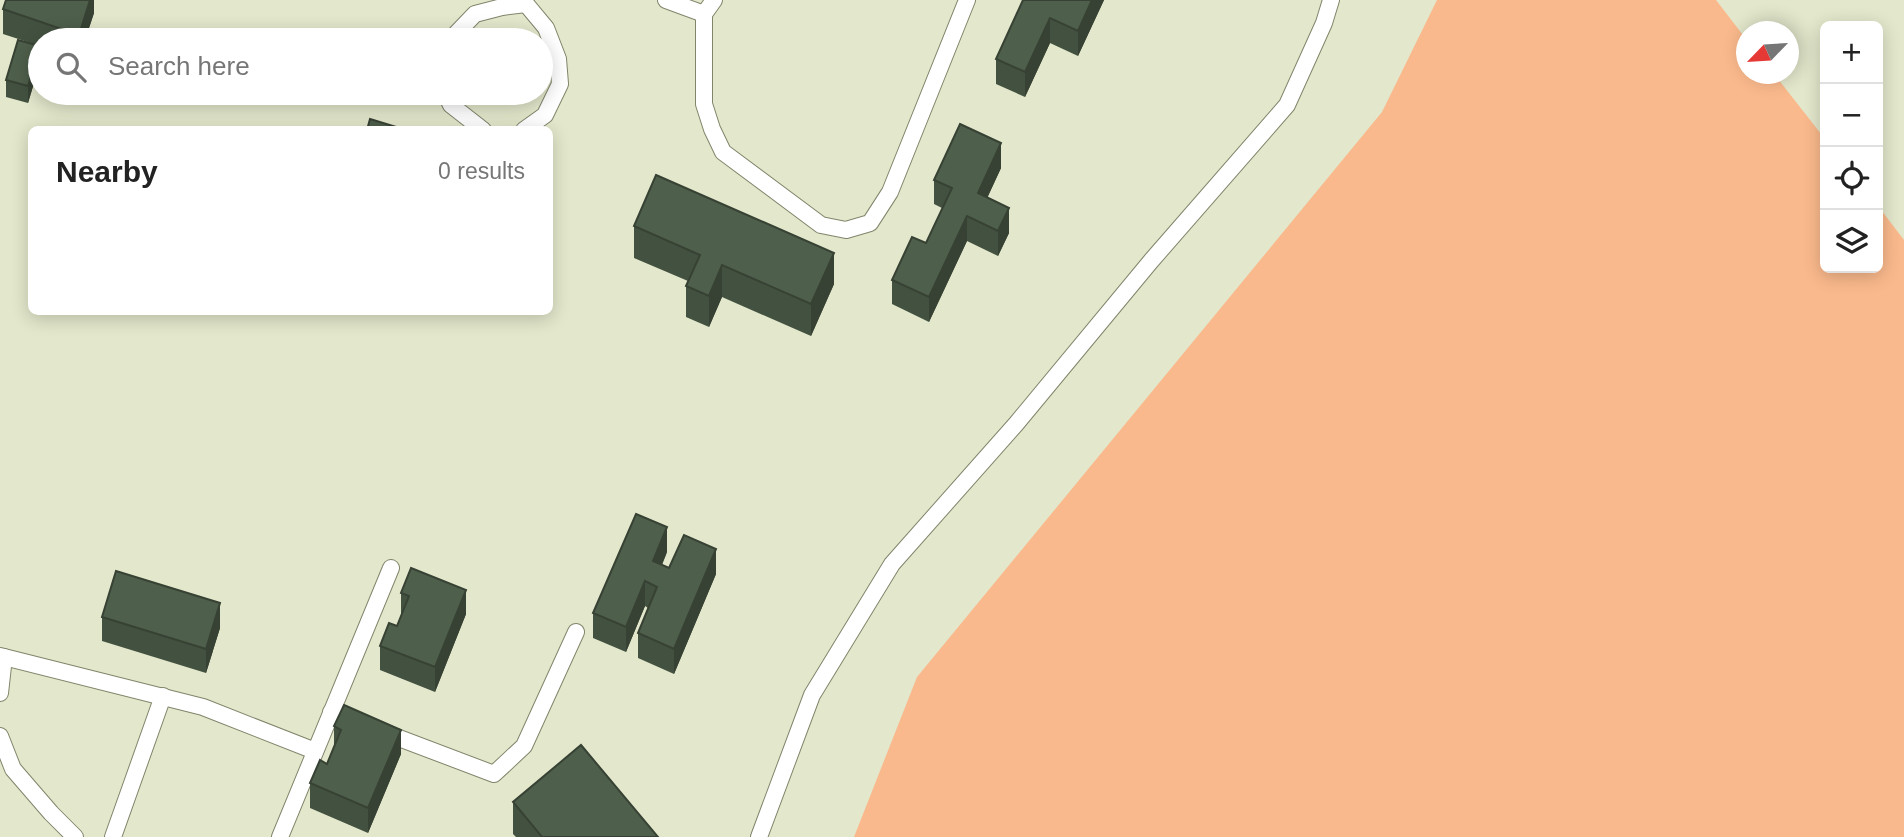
<!DOCTYPE html>
<html lang="en">
<head>
<meta charset="utf-8">
<style>
	body { margin:0; font-family:Helvetica,sans-serif; background:#f2f2f2; color:#222 }
	.controls { position:absolute; right:21px; top:21px; display:grid; overflow:hidden; border-radius:10px; box-shadow:0 4px 18px #0003 }
	.controls button { width:63px; height:63px; display:grid; place-items:center; padding:0; border:0; border-bottom:2px solid #e0e0e0; background:#fff; color:#222; font:35px sans-serif }
	.compass { position:absolute; left:1736px; top:21px; width:63px; height:63px; border-radius:50%; background:#fff; box-shadow:0 4px 18px #0003; rotate:245deg }
	.list { margin:0; padding:0; list-style:none }
	h2 { display:flex; justify-content:space-between; align-items:center; height:91px; margin:0; padding:0 28px; font-size:30px }
	h2 small { font-size:23px; font-weight:400; color:#767676 }
	.icon { flex:none; width:38px; height:38px; fill:none; stroke:currentColor; stroke-width:2; stroke-linecap:round; stroke-linejoin:round }
	.map { position:relative; flex:none; width:1904px; height:837px; overflow:hidden }
	.search { position:absolute; background:#fff; box-shadow:0 4px 18px #0003; left:28px; top:28px; width:525px; height:77px; display:flex; align-items:center; gap:18px; box-sizing:border-box; padding:0 24px; border-radius:38px; color:#767676; font-size:26px }
	.panel { position:absolute; background:#fff; box-shadow:0 4px 18px #0003; left:28px; top:126px; width:525px; height:189px; border-radius:10px }
	.map>svg:first-child { display:block }
	.green { fill:#fab98c }
	.lines { fill:none; stroke-linecap:round; stroke-linejoin:round }
	.lane-casing { stroke:#81856b; stroke-width:18 }
	.lane { stroke:#fff; stroke-width:16 }
	.wall { fill:#435240 }
	.shaded-wall { fill:#374234 }
	.building { fill:#4e5f4b; stroke:#374234; stroke-width:2 }
</style>
</head>
<body>
<div class="map">
<svg width="1904" height="837" viewBox="0 0 1904 837">
	<rect width="100%" height="100%" fill="#e3e7cb"/>
	<path class="green" d="M 1437,0 L 1716,0 L 1746,39 L 1746,74 L 1774,74 L 1825,139 L 1825,268 L 1878,268 L 1878,206 L 1904,240 L 1904,837 L 854,837 L 917,677 L 1382,112 Z"/>
	<g class="lines">
		<g class="lane-casing">
			<g id="lane">
				<path d="M 666,0 L 704,14"/>
				<path d="M 714,0 L 704,14 L 704,104 L 712,129 L 723,152 L 821,225 L 846,230 L 870,223 L 890,192 L 967,0"/>
				<path d="M 450,40 L 475,14 L 502,7 L 526,4"/>
				<path d="M 445,93 L 451,105 L 483,130"/>
				<path d="M 524,130 L 545,115 L 560,84 L 558,59 L 546,28 L 526,4"/>
				<path d="M 0,656 L 203,707 L 315,751"/>
				<path d="M 0,693 L 4,657"/>
				<path d="M 331,712 L 358,723"/>
				<path d="M 383,732 L 494,774 L 524,746 L 576,632"/>
				<path d="M 0,736 L 13,769 L 51,813 L 75,837"/>
				<path d="M 113,837 L 163,696"/>
				<path d="M 280,837 L 391,568"/>
				<path d="M 759,837 L 812,695 L 892,564 L 1016,424 L 1151,261 L 1287,105 L 1324,23 L 1331,0"/>
			</g>
		</g>
		<use href="#lane" class="lane"/>
	</g>
	<g class="wall">
		<path d="M 94,0 L 94,13 L 85,40 L 40,40 L 40,46 L 3,34 L 3,9 Z"/>
		<path d="M 1023,0 L 1104,0 L 1078,56 L 1050,43 L 1025,97 L 996,84 L 996,59 Z"/>
		<path d="M 40,63 L 28,103 L 6,97 L 6,80 Z"/>
		<path d="M 1001,168 L 987,198 L 1009,233 L 998,256 L 967,241 L 929,322 L 892,304 L 892,280 L 926,243 L 942,208 L 934,204 L 934,180 Z"/>
		<path d="M 634,226 L 834,284 L 811,336 L 722,297 L 709,327 L 686,317 L 686,286 L 688,281 L 634,258 Z"/>
		<path d="M 667,552 L 662,565 L 669,568 L 716,574 L 674,674 L 638,658 L 638,633 L 648,608 L 645,606 L 626,652 L 593,638 L 593,613 Z"/>
		<path d="M 401,593 L 466,614 L 435,692 L 380,670 L 380,646 L 397,626 L 401,616 Z"/>
		<path d="M 102,617 L 220,628 L 206,673 L 102,641 Z"/>
		<path d="M 334,726 L 401,754 L 368,833 L 310,808 L 310,783 L 327,764 L 334,746 Z"/>
		<path d="M 513,802 L 658,837 L 516,837 L 513,834 Z"/>
	</g>
	<g class="shaded-wall">
		<path d="M 90,0 L 94,0 L 94,13 L 85,40 L 79,40 L 79,35 Z"/>
		<path d="M 1092,0 L 1104,0 L 1078,56 L 1078,31 Z"/>
		<path d="M 1050,18 L 1050,43 L 1025,97 L 1025,72 Z"/>
		<path d="M 40,46 L 40,63 L 28,103 L 28,86 Z"/>
		<path d="M 1001,143 L 1001,168 L 978,218 L 978,193 Z"/>
		<path d="M 1009,208 L 1009,233 L 998,256 L 998,231 Z"/>
		<path d="M 967,216 L 967,241 L 929,322 L 929,297 Z"/>
		<path d="M 834,253 L 834,284 L 811,336 L 811,304 Z"/>
		<path d="M 722,265 L 722,297 L 709,327 L 709,296 Z"/>
		<path d="M 667,527 L 667,552 L 653,586 L 653,561 Z"/>
		<path d="M 716,549 L 716,574 L 674,674 L 674,649 Z"/>
		<path d="M 645,581 L 645,606 L 626,652 L 626,627 Z"/>
		<path d="M 466,590 L 466,614 L 435,692 L 435,667 Z"/>
		<path d="M 220,603 L 220,628 L 206,673 L 206,649 Z"/>
		<path d="M 401,730 L 401,754 L 368,833 L 368,808 Z"/>
	</g>
	<g class="building">
		<path d="M 6,0 L 90,0 L 79,35 L 3,9 Z"/>
		<path d="M 1023,0 L 1092,0 L 1078,31 L 1050,18 L 1025,72 L 996,59 Z"/>
		<path d="M 18,40 L 40,46 L 28,86 L 6,80 Z"/>
		<path d="M 370,119 L 406,130 L 367,130 Z"/>
		<path d="M 960,124 L 1001,143 L 978,193 L 1009,208 L 998,231 L 967,216 L 929,297 L 892,280 L 912,237 L 926,243 L 952,188 L 934,180 Z"/>
		<path d="M 656,175 L 834,253 L 811,304 L 722,265 L 709,296 L 686,286 L 700,255 L 634,226 Z"/>
		<path d="M 636,514 L 667,527 L 653,561 L 669,568 L 684,535 L 716,549 L 674,649 L 638,633 L 657,587 L 645,581 L 626,627 L 593,613 Z"/>
		<path d="M 411,568 L 466,590 L 435,667 L 380,646 L 389,623 L 397,626 L 409,596 L 401,593 Z"/>
		<path d="M 116,571 L 220,603 L 206,649 L 102,617 Z"/>
		<path d="M 344,705 L 401,730 L 368,808 L 310,783 L 320,760 L 327,764 L 341,730 L 334,726 Z"/>
		<path d="M 581,745 L 658,837 L 542,837 L 513,802 Z"/>
	</g>
</svg>
<div class="controls">
<button>+</button>
<button>−</button>
<button><svg class="icon" aria-label="locate" viewBox="0 0 24 24"><circle cx="12" cy="12" r="6"/><path d="M12 2v4M12 18v4M2 12h4M18 12h4"/></svg></button>
<button><svg class="icon" aria-label="layers" viewBox="0 0 24 24"><path d="M12 4l9 5-9 5-9-5zM3 14l9 5 9-5"/></svg></button>
</div>
<svg class="compass" viewBox="-18 -18 36 36"><path d="M0-13l5 13h-10z" fill="#e53935"/><path d="M0 13l5-13h-10z" fill="#767676"/></svg>
<div class="search"><svg class="icon" aria-label="search" viewBox="0 0 24 24"><circle cx="10" cy="10" r="6"/><path d="M15 15l6 6"/></svg>Search here</div>
<section class="panel">
<h2>Nearby<small>0 results</small></h2>
<ul class="list">
</ul>
</section>
</div>
</body>
</html>
